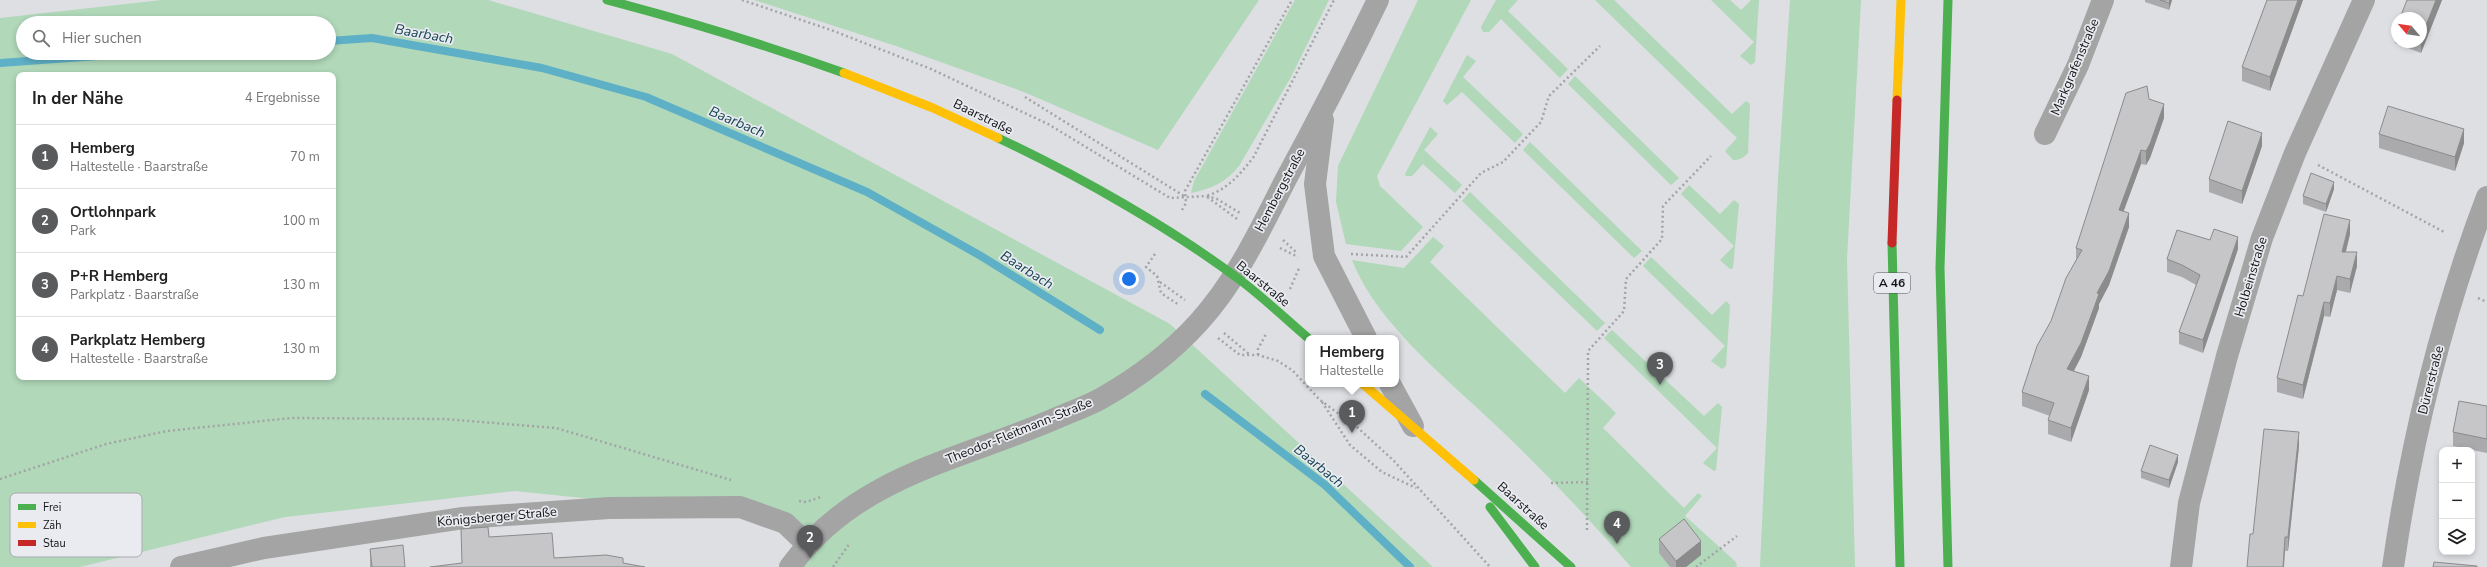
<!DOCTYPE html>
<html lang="de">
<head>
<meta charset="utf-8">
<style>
	body { margin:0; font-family:"Nunito Sans",sans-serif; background:#f2f2f2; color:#222 }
	.controls { position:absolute; right:12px; bottom:12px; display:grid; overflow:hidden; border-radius:8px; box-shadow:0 2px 6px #0003 }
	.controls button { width:36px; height:36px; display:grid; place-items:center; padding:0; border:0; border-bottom:1px solid #e0e0e0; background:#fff; color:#222; font:20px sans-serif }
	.compass { position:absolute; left:2391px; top:12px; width:36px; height:36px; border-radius:50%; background:#fff; box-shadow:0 2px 6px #0003; rotate:299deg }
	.you { position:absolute; left:1129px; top:279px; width:14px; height:14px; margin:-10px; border:3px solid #fff; border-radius:50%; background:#1a73e8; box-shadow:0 0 0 6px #1a73e833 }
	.badge { display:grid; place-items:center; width:26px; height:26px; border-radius:50%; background:#5a5b5d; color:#fff; font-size:13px; font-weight:700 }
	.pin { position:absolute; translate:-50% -33px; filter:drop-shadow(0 1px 2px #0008) }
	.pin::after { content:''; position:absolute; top:21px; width:14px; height:12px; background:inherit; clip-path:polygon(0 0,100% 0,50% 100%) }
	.popup { position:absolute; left:1305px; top:335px; width:94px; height:52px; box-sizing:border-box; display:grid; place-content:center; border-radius:8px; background:#fff; filter:drop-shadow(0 1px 3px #0005); font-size:13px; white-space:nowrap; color:#767676 }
	.popup b { font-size:15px; color:#222 }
	.popup::after { content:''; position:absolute; left:50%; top:100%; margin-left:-8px; border:8px solid transparent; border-top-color:#fff }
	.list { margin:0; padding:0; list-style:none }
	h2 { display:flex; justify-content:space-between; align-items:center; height:52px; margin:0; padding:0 16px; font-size:17px }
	h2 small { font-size:13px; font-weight:400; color:#767676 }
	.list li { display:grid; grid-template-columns:26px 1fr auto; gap:12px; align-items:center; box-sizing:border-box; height:64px; padding:0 16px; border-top:1px solid #e0e0e0 }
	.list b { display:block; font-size:15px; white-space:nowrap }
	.list p { margin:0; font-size:13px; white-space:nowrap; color:#767676 }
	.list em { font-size:13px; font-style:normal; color:#767676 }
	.icon { flex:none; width:22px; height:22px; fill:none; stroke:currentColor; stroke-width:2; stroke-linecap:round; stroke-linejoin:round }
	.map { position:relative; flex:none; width:2487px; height:567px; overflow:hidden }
	.search { position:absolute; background:#fff; box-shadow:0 2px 6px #0003; left:16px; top:16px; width:320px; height:44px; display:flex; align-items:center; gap:10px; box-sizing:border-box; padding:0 14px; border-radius:22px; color:#767676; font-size:15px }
	.panel { position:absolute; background:#fff; box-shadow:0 2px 6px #0003; left:16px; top:72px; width:320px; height:308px; border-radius:8px }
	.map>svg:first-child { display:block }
	.green { fill:#b0d8b9; fill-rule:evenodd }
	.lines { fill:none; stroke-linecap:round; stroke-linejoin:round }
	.stream { stroke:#5eb0c7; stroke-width:8 }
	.path { stroke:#a3a4a5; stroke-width:2.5; stroke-dasharray:2 3; stroke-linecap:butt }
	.street { stroke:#a4a4a4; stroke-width:22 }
	.fast { stroke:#4caf50; stroke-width:9 }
	.slow { stroke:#ffc107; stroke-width:9 }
	.jam { stroke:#c62828; stroke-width:9 }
	.wall { fill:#aaaaac }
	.shaded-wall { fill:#8b8b8c }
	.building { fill:#c6c6c8; stroke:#8b8b8c }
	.labels { text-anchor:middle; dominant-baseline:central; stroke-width:3.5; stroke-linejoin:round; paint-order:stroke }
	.shield { fill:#e9ebf0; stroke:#535457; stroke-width:1 }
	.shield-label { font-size:12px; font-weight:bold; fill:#131416 }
	.street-label { font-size:13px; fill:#131416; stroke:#e9ebf0 }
	.water-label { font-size:14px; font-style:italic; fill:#154453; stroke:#e9ebf0 }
	.key { fill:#e9ebf0; stroke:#a9aaaf; stroke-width:1 }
	.key-label { font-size:11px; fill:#131416 }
</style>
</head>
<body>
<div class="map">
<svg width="2487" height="567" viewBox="0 0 2487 567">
	<rect width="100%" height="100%" fill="#dddfe2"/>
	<g class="green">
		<path d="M 162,0 L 488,0 L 672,54 L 1170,324 L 1433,567 L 797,567 L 807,544 L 738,514 L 515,491 L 285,517 L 80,567 L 0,567 L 0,18 ZM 23,23 L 329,23 L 329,53 L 23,53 ZM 19,75 L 333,75 L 333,377 L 19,377 Z"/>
		<path d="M 754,0 L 1259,0 L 1158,150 L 1024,92 L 896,46 Z"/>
		<path d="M 1295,0 L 1329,0 L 1291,77 L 1239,166 C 1226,182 1212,189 1191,193 L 1194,181 Z"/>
		<path d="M 1418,0 L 1471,0 L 1377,176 L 1380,186 L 1423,227 L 1401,251 L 1346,244 L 1336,202 L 1338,166 Z"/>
		<path d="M 1496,0 L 1518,0 L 1508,11 L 1568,69 L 1560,78 L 1501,19 L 1489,32 L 1483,32 L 1481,27 Z"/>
		<path d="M 1595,0 L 1614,0 L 1732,114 L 1746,101 L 1750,104 L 1748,153 C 1743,158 1740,160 1733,160 L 1725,151 L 1737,138 Z"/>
		<path d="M 1711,0 L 1730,0 L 1741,10 L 1751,0 L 1759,0 L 1755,62 L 1751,65 L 1740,56 L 1754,42 Z"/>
		<path d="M 1790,0 L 1861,0 L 1847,259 L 1855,567 L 1760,567 L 1778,178 Z"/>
		<path d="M 1467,55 L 1476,61 L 1463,77 L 1523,134 L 1515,143 L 1462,92 L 1447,105 L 1443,101 Z"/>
		<path d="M 1575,76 L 1679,178 L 1671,185 L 1568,84 Z"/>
		<path d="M 1430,127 L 1438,134 L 1424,150 L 1462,185 L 1455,193 L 1423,164 L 1412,176 L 1406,176 L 1405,174 Z"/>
		<path d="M 1530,142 L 1642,251 L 1634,258 L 1523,150 Z"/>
		<path d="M 1689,185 L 1720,214 L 1734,200 L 1739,204 L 1733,268 L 1730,269 L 1720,260 L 1734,246 L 1681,194 Z"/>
		<path d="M 1470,192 L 1605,323 L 1597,331 L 1462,201 Z"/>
		<path d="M 1433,237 L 1444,246 L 1430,262 L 1565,393 L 1579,378 L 1616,413 L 1603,428 L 1684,508 L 1698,493 L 1702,496 L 1685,516 L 1736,562 L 1737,567 L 1631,567 C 1591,521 1549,476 1505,434 C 1454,384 1378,327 1352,260 L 1404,268 Z"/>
		<path d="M 1651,257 L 1712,315 L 1726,301 L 1730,305 L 1726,366 L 1722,369 L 1711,361 L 1725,346 L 1643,266 Z"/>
		<path d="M 1612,330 L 1704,416 L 1718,403 L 1722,407 L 1716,470 L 1714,471 L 1703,463 L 1717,448 L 1604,338 Z"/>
	</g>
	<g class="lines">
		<g class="stream">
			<path d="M 329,41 L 372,38 L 542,68 L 646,97 L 867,192 L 981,256 L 1100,330"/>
			<path d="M 0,63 L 140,53"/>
			<path d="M 1205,394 L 1325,485 L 1410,567"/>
		</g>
		<g class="path">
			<path d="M 742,0 L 831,30 L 931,69 L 1048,124 L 1170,198 L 1206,196 L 1217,199 L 1240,213"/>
			<path d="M 1025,97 L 1184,196"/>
			<path d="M 2318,165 L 2446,233"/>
			<path d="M 1182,210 L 1186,203 L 1185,191 L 1292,0"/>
			<path d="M 1237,219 L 1206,196 C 1227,190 1239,175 1253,158 L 1334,0"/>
			<path d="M 1283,240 L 1297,253"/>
			<path d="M 1280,248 L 1298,257"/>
			<path d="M 1155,254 L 1146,267 L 1157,276 L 1161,293 L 1179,305"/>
			<path d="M 1351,254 L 1406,257 L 1481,173 L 1503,162 L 1541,122 L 1549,96 L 1600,46"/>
			<path d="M 1160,282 L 1185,300"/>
			<path d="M 1290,289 L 1300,266"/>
			<path d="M 2478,298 L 2487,302"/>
			<path d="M 1224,333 L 1249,354"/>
			<path d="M 1218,338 L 1240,355 L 1258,355 L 1278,361 L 1292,370 L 1320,400 L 1357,427 L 1394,461 L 1490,567"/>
			<path d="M 1258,355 L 1258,349 L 1266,334"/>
			<path d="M 1322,402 L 1350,445 L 1382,472 L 1416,488"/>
			<path d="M 0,479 L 106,444 L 167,431 L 292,418 L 444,419 L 556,428 L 731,480"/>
			<path d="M 1551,483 L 1588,482"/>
			<path d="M 799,501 L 806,502 L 821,497"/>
			<path d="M 1587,530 L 1588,351 L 1624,311 L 1626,279 L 1662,239 L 1663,206 L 1711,156"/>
			<path d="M 833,567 L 850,543"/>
			<path d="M 1696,567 L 1737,536"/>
		</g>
		<g class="street">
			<path d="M 1323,120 L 1315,184 L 1324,256 L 1366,338"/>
			<path d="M 2045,134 L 2078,65 L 2103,0"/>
			<path d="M 1390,384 L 1413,426"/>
			<path d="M 181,567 L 264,548 L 463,518 L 609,508 L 740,507 L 785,523 L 807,544"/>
			<path d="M 790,567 C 856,475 962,460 1059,417 C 1073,411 1088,406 1102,398 C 1137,378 1172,352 1199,322 C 1237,280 1261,228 1286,179 C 1318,120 1349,60 1378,0"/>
			<path d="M 2181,567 L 2189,503 L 2227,356 L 2262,238 L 2295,153 L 2364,0"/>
			<path d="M 2393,567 C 2411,442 2442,315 2487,197"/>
		</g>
		<g class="fast">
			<path d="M 607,0 C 687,21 766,45 844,73"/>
			<path d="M 1948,0 L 1940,268 L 1948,567"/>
			<path d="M 998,138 C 1079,176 1173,229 1244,283 C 1266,300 1287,320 1308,338"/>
			<path d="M 1892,243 L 1900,567"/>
			<path d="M 1474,480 L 1571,567"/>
			<path d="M 1490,507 L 1535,567"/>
		</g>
		<g class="slow">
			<path d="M 844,73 L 933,108 L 998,138"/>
			<path d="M 1897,100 L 1901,0"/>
			<path d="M 1363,384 L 1474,480"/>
		</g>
		<path class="jam" d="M 1892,243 L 1897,100"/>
	</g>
	<g class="wall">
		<path d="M 2145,0 L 2172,0 L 2169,10 L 2145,2 Z"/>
		<path d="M 2267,0 L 2303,0 L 2270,91 L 2242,81 L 2242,67 Z"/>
		<path d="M 2407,0 L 2442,0 L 2421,53 L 2395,43 L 2395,29 L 2397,25 L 2397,42 L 2421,42 L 2421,18 Z"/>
		<path d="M 2149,99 L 2164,118 L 2150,158 L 2146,165 L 2141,164 L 2123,211 L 2129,227 L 2109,285 L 2099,304 L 2099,308 L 2081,357 L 2074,371 L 2089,390 L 2071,442 L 2048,434 L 2048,420 L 2050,416 L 2022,406 L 2022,392 L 2076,260 L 2076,248 Z"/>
		<path d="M 2379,134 L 2464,143 L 2455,171 L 2379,148 Z"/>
		<path d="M 2262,146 L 2242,204 L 2209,192 L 2209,179 Z"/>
		<path d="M 2334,189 L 2326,212 L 2303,204 L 2303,196 Z"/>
		<path d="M 2350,234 L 2346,252 L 2357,266 L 2350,293 L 2337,290 L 2330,317 L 2324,316 L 2303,399 L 2277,392 L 2277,378 L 2303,296 Z"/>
		<path d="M 2238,249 L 2203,353 L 2179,344 L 2179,332 L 2196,285 L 2182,277 L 2167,272 L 2167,259 Z"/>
		<path d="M 2487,406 L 2487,453 L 2453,446 L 2453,432 Z"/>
		<path d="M 2299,446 L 2288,551 L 2285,551 L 2253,534 Z"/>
		<path d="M 2178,462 L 2169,488 L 2141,478 L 2141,471 Z"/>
		<path d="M 461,529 L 554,558 L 623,563 L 462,563 Z"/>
		<path d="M 1659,539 L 1701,555 L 1686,567 L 1670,567 L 1659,553 Z"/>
		<path d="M 370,549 L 405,567 L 370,567 Z"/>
	</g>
	<g class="shaded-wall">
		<path d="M 2170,0 L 2172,0 L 2169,10 L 2169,3 Z"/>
		<path d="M 2298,0 L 2303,0 L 2270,91 L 2270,77 Z"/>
		<path d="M 2436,0 L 2442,0 L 2421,53 L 2421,38 Z"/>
		<path d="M 2164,104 L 2164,118 L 2150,158 L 2146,165 L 2146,151 Z"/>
		<path d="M 2464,129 L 2464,143 L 2455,171 L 2455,157 Z"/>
		<path d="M 2262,133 L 2262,146 L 2242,204 L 2242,191 Z"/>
		<path d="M 2141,150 L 2141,164 L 2119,224 L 2119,210 Z"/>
		<path d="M 2334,182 L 2334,189 L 2326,212 L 2326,204 Z"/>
		<path d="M 2129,213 L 2129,227 L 2109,285 L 2099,304 L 2099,308 L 2081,357 L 2067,383 L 2067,369 Z"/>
		<path d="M 2350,220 L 2350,234 L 2342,266 L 2342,252 Z"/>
		<path d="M 2238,237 L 2238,249 L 2203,353 L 2203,340 Z"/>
		<path d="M 2357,252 L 2357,266 L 2350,293 L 2350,279 Z"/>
		<path d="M 2337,276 L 2337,290 L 2330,317 L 2330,303 Z"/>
		<path d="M 2324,302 L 2324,316 L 2303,399 L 2303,385 Z"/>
		<path d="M 2089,376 L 2089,390 L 2071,442 L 2071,428 Z"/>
		<path d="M 2299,432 L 2299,446 L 2288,551 L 2288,537 Z"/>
		<path d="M 2178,455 L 2178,462 L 2169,488 L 2169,480 Z"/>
		<path d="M 2285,537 L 2285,551 L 2284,567 L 2283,567 Z"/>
		<path d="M 1701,541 L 1701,555 L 1686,567 L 1676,567 L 1676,561 Z"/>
	</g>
	<g class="building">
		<path d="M 2160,0 L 2170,0 L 2169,3 Z"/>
		<path d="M 2267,0 L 2298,0 L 2270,77 L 2242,67 Z"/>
		<path d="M 2407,0 L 2436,0 L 2421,38 L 2421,18 L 2400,18 Z"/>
		<path d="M 2147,86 L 2149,99 L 2164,104 L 2150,144 L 2146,151 L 2141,150 L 2119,210 L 2129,213 L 2109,271 L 2097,293 L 2099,294 L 2081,343 L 2067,369 L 2089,376 L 2071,428 L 2048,420 L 2054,403 L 2022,392 L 2037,346 L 2051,321 L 2066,278 L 2082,250 L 2076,248 L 2126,93 Z"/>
		<path d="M 2388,106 L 2464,129 L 2455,157 L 2379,134 Z"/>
		<path d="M 2228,121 L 2262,133 L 2242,191 L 2209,179 Z"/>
		<path d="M 2311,173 L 2334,182 L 2326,204 L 2303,196 Z"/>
		<path d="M 2324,214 L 2350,220 L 2342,252 L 2357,252 L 2350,279 L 2337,276 L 2330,303 L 2324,302 L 2303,385 L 2277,378 L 2298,295 L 2303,296 Z"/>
		<path d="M 2214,229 L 2238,237 L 2203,340 L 2179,332 L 2200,275 L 2182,265 L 2167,259 L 2177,230 L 2210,240 Z"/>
		<path d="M 2459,401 L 2487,406 L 2487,439 L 2453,432 Z"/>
		<path d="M 2264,429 L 2299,432 L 2288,537 L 2285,537 L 2283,567 L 2247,567 L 2250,534 L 2253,534 Z"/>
		<path d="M 2150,445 L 2178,455 L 2169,480 L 2141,471 Z"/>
		<path d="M 1684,519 L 1701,541 L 1676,561 L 1659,539 Z"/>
		<path d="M 488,527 L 489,537 L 552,533 L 554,558 L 606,555 L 623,558 L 623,563 L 645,567 L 430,567 L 462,563 L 461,529 Z"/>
		<path d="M 403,545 L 405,567 L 372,567 L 370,549 Z"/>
		<path d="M 2434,562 L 2477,566 L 2477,567 L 2433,567 Z"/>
	</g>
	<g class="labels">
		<rect class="shield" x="1874" y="273" width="36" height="20" rx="3"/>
		<g class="shield-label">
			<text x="1892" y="283">A 46</text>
		</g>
		<g class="street-label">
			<text transform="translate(2075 67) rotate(-67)">Markgrafenstraße</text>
			<text transform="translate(983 117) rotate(26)">Baarstraße</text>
			<text transform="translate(1280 190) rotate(-62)">Hembergstraße</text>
			<text transform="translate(2251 277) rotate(-73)">Holbeinstraße</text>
			<text transform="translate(1263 284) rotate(39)">Baarstraße</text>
			<text transform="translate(2431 380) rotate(-76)">Dürerstraße</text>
			<text transform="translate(1019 431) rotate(-22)">Theodor-Fleitmann-Straße</text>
			<text transform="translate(1523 506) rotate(42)">Baarstraße</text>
			<text transform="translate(497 517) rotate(-5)">Königsberger Straße</text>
		</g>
		<g class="water-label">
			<text transform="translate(424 34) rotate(10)">Baarbach</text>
			<text transform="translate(737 122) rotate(23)">Baarbach</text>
			<text transform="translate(1027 270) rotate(32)">Baarbach</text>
			<text transform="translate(1319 466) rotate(39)">Baarbach</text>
		</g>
	</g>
	<rect x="10" y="493" width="132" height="64" rx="6" class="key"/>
	<rect x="18" y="504" width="18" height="6" fill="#4caf50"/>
	<rect x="18" y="522" width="18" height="6" fill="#ffc107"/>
	<rect x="18" y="540" width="18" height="6" fill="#c62828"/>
	<g class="key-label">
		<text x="43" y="511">Frei</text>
		<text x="43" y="529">Zäh</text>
		<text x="43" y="547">Stau</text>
	</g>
</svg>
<div class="controls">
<button>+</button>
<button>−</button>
<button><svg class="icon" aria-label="layers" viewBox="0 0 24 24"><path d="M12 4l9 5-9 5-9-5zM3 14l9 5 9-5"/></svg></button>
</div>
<svg class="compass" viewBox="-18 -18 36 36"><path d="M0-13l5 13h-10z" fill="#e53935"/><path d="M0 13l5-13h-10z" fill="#767676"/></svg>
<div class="you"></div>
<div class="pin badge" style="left:1352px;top:433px">1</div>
<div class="popup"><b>Hemberg</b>Haltestelle</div>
<div class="pin badge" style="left:810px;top:558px">2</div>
<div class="pin badge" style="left:1660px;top:385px">3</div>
<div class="pin badge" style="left:1617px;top:544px">4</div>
<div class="search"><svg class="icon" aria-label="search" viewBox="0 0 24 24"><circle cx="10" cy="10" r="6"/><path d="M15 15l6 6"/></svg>Hier suchen</div>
<section class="panel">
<h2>In der Nähe<small>4 Ergebnisse</small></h2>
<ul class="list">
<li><span class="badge">1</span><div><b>Hemberg</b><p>Haltestelle · Baarstraße</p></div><em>70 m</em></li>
<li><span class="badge">2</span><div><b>Ortlohnpark</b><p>Park</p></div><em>100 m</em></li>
<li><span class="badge">3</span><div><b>P+R Hemberg</b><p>Parkplatz · Baarstraße</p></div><em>130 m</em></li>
<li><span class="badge">4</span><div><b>Parkplatz Hemberg</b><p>Haltestelle · Baarstraße</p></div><em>130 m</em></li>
</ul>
</section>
</div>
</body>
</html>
